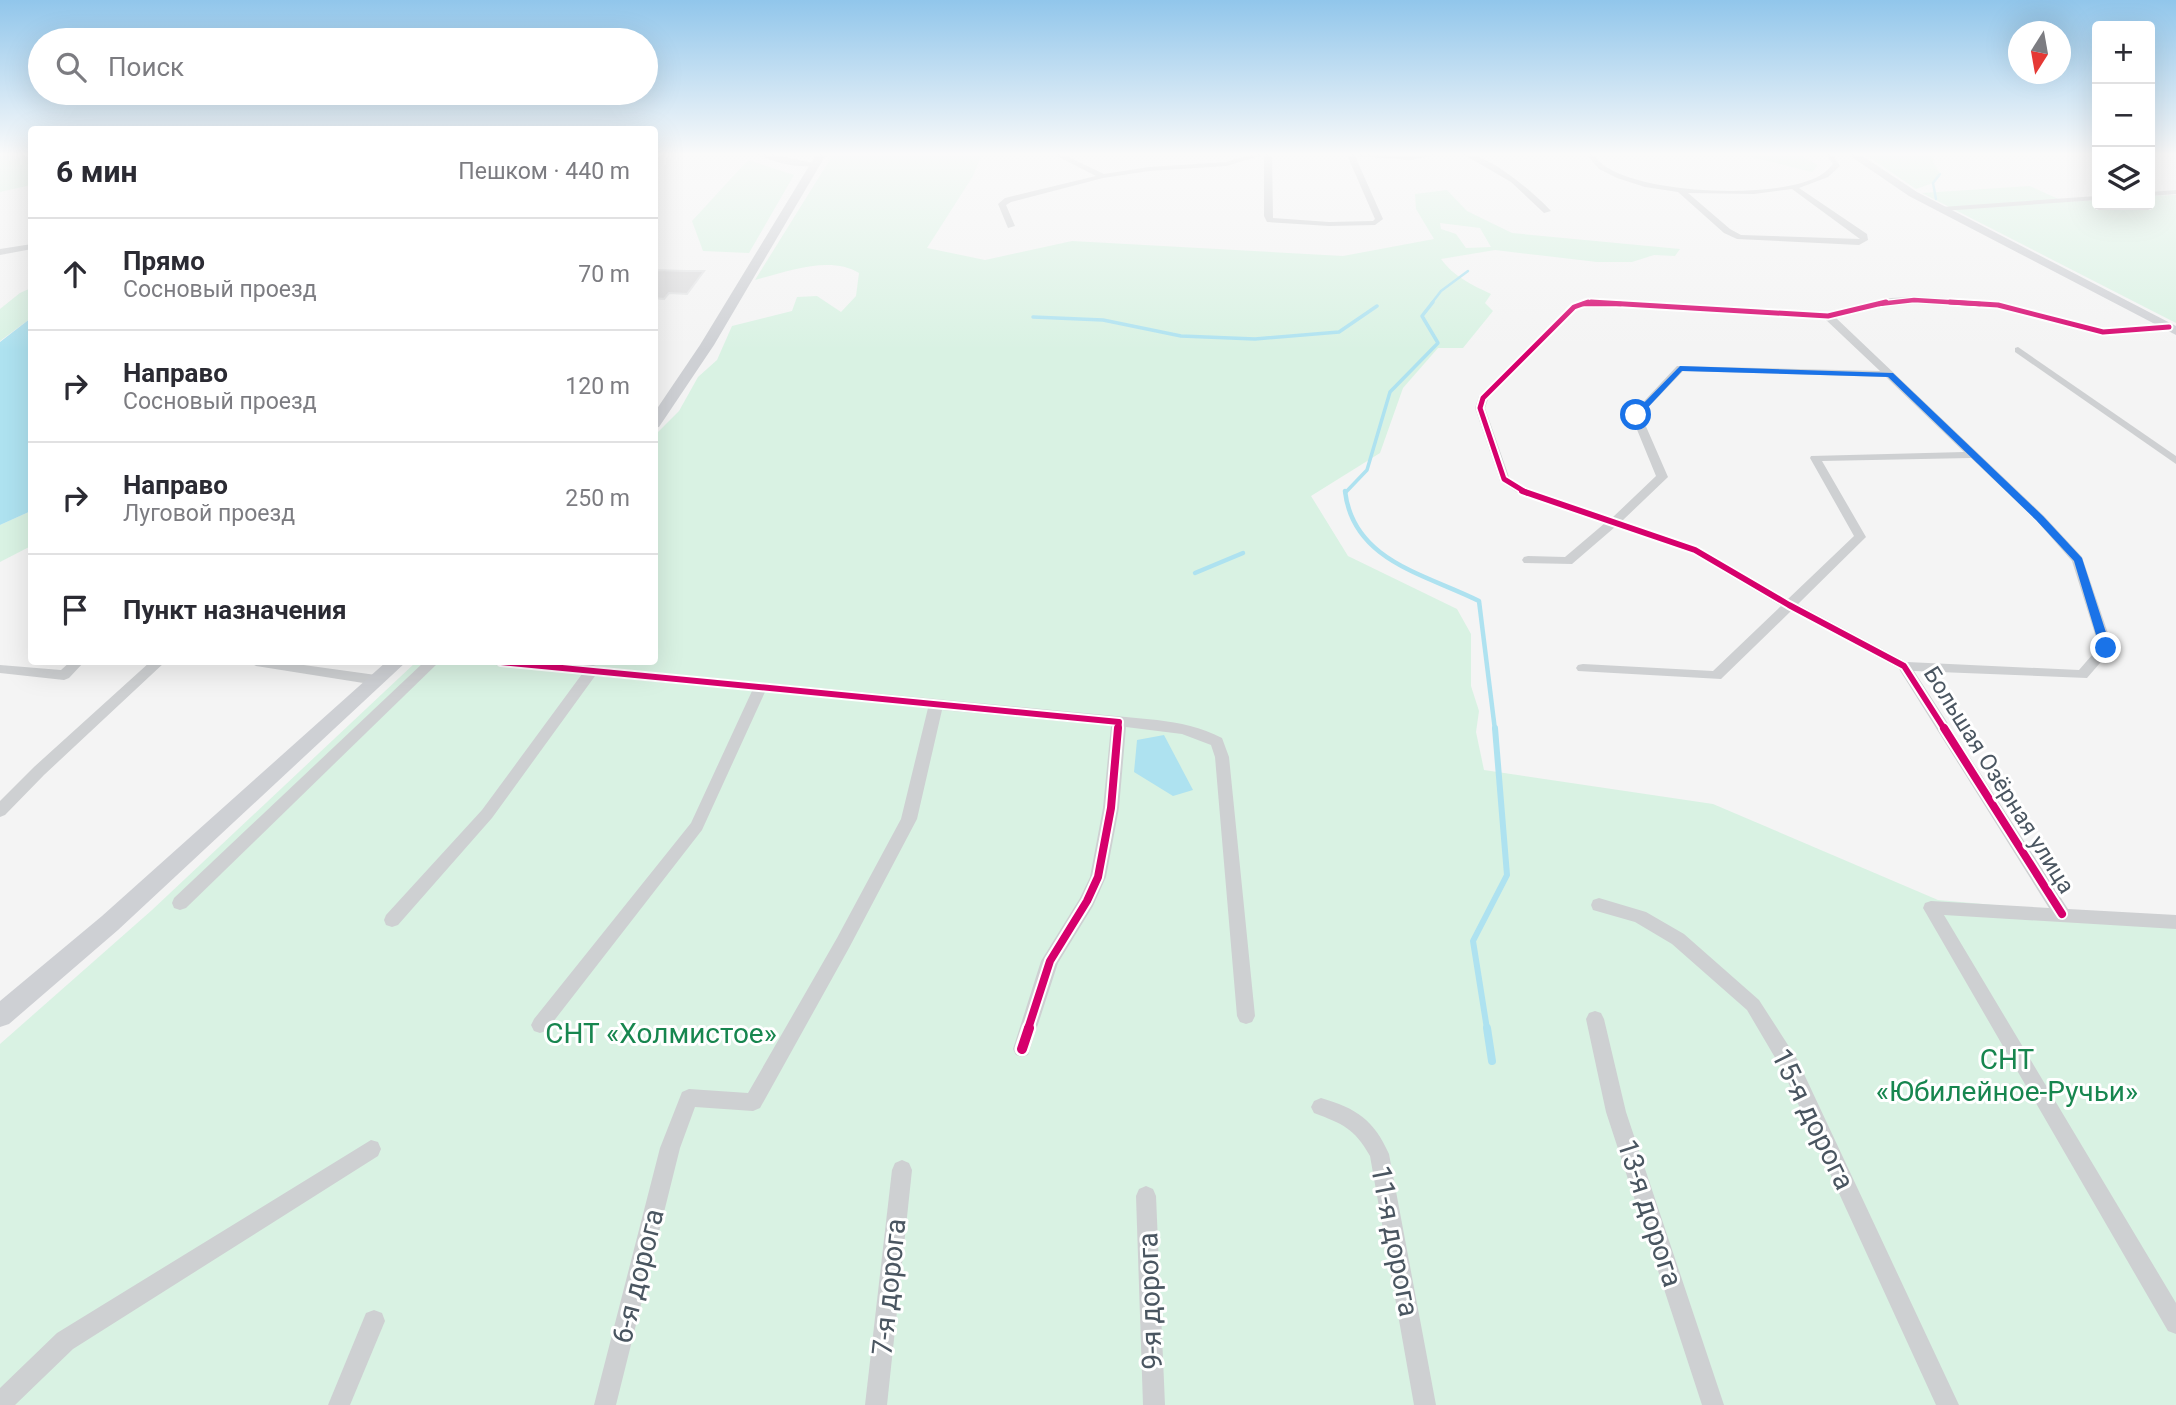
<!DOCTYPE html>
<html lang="ru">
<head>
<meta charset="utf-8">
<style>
	body { margin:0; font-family:Roboto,sans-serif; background:#f7f7f7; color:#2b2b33 }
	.controls { position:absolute; right:21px; top:21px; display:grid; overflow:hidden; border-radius:7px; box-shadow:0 7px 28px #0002 }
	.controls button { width:63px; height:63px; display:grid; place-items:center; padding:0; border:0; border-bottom:2px solid #e1e1e2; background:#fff; color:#2b2b33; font:35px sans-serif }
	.compass { position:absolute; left:2008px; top:21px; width:63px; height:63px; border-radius:50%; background:#fff; box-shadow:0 7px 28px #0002; rotate:191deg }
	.stop { position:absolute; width:21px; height:21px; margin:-16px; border:5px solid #1a73e8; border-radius:50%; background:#fff }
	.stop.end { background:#1a73e8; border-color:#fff; box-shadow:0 2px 7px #0008 }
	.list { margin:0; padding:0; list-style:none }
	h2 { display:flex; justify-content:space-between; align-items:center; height:91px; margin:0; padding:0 28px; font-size:30px }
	h2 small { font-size:23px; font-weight:400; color:#7c7c81 }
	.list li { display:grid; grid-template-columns:46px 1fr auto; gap:21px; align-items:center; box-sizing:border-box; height:112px; padding:0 28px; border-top:2px solid #e1e1e2 }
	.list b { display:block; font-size:26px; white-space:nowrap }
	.list p { margin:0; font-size:23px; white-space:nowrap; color:#7c7c81 }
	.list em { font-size:23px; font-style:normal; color:#7c7c81 }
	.icon { flex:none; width:38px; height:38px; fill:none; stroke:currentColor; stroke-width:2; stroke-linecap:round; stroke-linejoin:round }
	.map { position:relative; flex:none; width:2176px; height:1405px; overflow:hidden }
	.search { position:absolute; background:#fff; box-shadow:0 7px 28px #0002; left:28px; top:28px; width:630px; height:77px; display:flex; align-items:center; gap:18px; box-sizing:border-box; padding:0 24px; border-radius:38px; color:#7c7c81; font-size:26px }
	.panel { position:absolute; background:#fff; box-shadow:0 7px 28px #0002; left:28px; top:126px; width:630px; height:539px; border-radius:7px }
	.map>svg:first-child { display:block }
	.green { fill:#d9f2e3; fill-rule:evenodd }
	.water { fill:#aee2f0 }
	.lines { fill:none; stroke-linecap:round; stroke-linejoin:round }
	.stream-far4 { stroke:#aee2f0; stroke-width:2.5 }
	.stream-far3 { stroke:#aee2f0; stroke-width:3.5 }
	.stream-far2 { stroke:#aee2f0; stroke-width:4.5 }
	.stream-far1 { stroke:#aee2f0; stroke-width:6 }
	.stream { stroke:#aee2f0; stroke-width:8 }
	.building { fill:#ddddde; stroke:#e5e6e7; stroke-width:2 }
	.street { fill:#ced0d2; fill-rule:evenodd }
	.secondary { fill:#ced0d4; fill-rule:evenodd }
	.cycleway-far4-casing { stroke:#fff; stroke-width:7 }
	.cycleway-far3-casing { stroke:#fff; stroke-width:9 }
	.cycleway-far2-casing { stroke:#fff; stroke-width:10 }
	.cycleway-far1-casing { stroke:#fff; stroke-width:12 }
	.cycleway-casing { stroke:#fff; stroke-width:15 }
	.cycleway-far4 { stroke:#d6006c; stroke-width:4.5 }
	.cycleway-far3 { stroke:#d6006c; stroke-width:5 }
	.cycleway-far2 { stroke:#d6006c; stroke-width:6 }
	.cycleway-far1 { stroke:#d6006c; stroke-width:8 }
	.cycleway { stroke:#d6006c; stroke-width:10 }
	.route { fill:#1a73e8 }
	.labels { text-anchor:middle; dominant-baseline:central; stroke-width:6; stroke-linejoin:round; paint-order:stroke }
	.street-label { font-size:23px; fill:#4a5661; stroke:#fff }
	.near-park-label { font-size:28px; fill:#17864f; stroke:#fff }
	.near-street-label { font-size:28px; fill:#4a5661; stroke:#fff }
</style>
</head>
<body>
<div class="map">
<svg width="2176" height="1405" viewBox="0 0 2176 1405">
	<rect width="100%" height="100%" fill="#f4f4f4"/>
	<g class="green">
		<path d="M 0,153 L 31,153 L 31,185 L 0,192 Z"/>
		<path d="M 834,153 L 982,153 L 973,176 L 927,248 L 985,260 L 1072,241 L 1343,256 L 1434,239 L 1416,209 L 1415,194 L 1447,190 L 1467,211 L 1512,233 L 1680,249 L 1675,256 L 1654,255 L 1632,262 L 1597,262 L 1495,250 L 1441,259 C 1453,276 1472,285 1491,294 L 1485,303 L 1493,311 L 1463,348 L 1438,348 L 1403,388 L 1380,453 L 1311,496 L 1348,556 L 1457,609 L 1471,634 L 1471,686 L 1479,711 L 1476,732 L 1484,770 L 1713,804 L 1938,900 L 2176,921 L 2176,1405 L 0,1405 L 0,1044 L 152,910 L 416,662 L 654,662 L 655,435 L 679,411 L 698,377 L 717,360 L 732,326 L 792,311 L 797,297 L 817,296 L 841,312 L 856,296 L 859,273 C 830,255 786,272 755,280 ZM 1440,223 L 1480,228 L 1491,247 L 1466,248 L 1456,234 L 1441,229 Z"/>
		<path d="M 1754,153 L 1796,153 L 1818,165 L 1812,172 L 1752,157 Z"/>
		<path d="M 1863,153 L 1935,153 L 1933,162 L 1940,174 L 1933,183 L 1916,189 Z"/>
		<path d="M 748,160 L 794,175 L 749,253 L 703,251 L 692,221 Z"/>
		<path d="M 2030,186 L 2065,202 L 2097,200 L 2097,205 L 2150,205 L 2150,196 L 2176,195 L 2176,323 L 1922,193 Z"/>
		<path d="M 31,288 L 31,318 L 0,341 L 0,309 L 20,293 Z"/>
		<path d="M 31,511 L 31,546 L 0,562 L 0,525 Z"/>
	</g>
	<g class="water">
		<path d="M 31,318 L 31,511 L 0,525 L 0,342 Z"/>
		<path d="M 1164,735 L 1193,790 L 1173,796 L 1134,772 L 1137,740 Z"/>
	</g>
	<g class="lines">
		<g class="stream-far4">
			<path d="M 1936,199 L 1933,183 L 1940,174"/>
			<path d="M 1431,304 L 1441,291 L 1468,271"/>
		</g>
		<g class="stream-far3">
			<path d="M 1033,317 L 1103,320 L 1181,336 L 1255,339 L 1339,332 L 1377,306"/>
			<path d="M 1345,493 L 1367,470 L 1390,392 L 1438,343 L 1422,316 L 1433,302"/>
		</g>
		<g class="stream-far2">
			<path d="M 1345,491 C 1353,561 1425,574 1479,601 L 1495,730"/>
			<path d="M 1195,573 L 1243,553"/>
		</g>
		<path class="stream-far1" d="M 1487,1029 L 1473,941 L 1507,875 L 1495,728"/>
		<path class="stream" d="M 1487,1028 L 1492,1061"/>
	</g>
	<path class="building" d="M 654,270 L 687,271 L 704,271 L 687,294 L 669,293 L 664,299 L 654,298 Z"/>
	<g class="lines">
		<g class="street">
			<path d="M 755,153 L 767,153 L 818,164 C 801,171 770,161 755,153 Z"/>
			<path d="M 1051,153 L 1060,153 L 1104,174 L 1149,167 L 1226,162 L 1256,153 L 1272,153 L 1273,218 L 1329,222 L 1373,221 L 1375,219 L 1347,155 L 1340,153 L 1411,156 L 1445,153 L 1411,160 L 1355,156 L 1383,219 L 1375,225 L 1329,226 L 1267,222 L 1264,216 L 1264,155 L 1226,166 L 1149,171 L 1103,178 L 1011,202 L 1006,205 L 1015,226 L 1008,228 L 998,204 L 1005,198 L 1096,176 Z"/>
			<path d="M 1461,153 C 1488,153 1532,191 1551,211 L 1544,213 L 1511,182 Z"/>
			<path d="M 1585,153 L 1592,153 C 1597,159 1601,164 1608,168 C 1650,194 1778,200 1821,175 C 1826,172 1829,168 1833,164 L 1825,153 L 1832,153 L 1840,166 L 1828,177 L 1799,188 L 1867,234 L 1868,240 L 1859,245 L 1737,239 L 1724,233 L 1678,192 L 1645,187 L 1617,178 L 1599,169 ZM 1792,189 L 1860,239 L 1741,235 L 1730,229 L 1688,193 L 1754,194 Z"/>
			<path d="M 2176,190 L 2176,194 L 2150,196 L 2150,192 Z"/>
			<path d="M 2097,196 L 2097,200 L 1942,211 L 1938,209 L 1942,207 Z"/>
			<path d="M 32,244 L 32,249 L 0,255 L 0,249 Z"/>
			<path d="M 1914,297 L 1998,302 L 2103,329 L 2169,324 L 2174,327 L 2169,330 L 2103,335 L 1998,308 L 1914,303 L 1891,304 L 1835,317 L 2044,516 L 2082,557 L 2113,648 L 2087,678 L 1914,671 L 2068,909 L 2176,915 L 2176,929 L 1944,915 L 2176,1303 L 2176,1334 L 2168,1331 L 1923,908 L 1925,903 L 1931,901 L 2049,908 L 1899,669 L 1791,611 L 1721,679 L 1578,671 L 1576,668 L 1578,665 L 1583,664 L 1713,671 L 1781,606 L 1691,553 L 1615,527 L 1572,564 L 1524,563 L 1522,560 L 1524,557 L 1528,556 L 1565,557 L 1605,523 L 1518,493 L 1500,481 L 1475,408 L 1479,396 L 1571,305 L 1585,300 L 1828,313 L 1891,298 ZM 1589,305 L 1825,319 L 1880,371 L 1677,366 L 1631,415 L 1656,476 L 1612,518 L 1526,489 L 1509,477 L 1485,408 L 1488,399 L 1577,309 ZM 1683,371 L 1886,377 L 1964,452 L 1811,456 L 1810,458 L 1854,536 L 1788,599 L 1699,547 L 1622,521 L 1668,477 L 1641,415 ZM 1971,458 L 2036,520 L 2072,561 L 2099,647 L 2079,670 L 1907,662 L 1798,604 L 1866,537 L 1822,461 Z"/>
			<path d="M 2018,347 L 2176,456 L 2176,464 L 2015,352 L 2015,348 Z"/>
			<path d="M 70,662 L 84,662 L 69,678 L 64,680 L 0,673 L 0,665 L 61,670 Z"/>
			<path d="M 150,662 L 165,662 L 44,775 L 5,815 L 0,817 L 0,801 L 34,767 Z"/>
			<path d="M 249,662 L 282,662 L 376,675 L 383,680 L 376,685 L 256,666 Z"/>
			<path d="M 424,662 L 439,662 L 186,908 L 180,910 L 174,908 L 172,903 L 174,898 Z"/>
			<path d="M 495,662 L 593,665 L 599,667 L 1157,720 C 1180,723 1201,727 1222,738 L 1229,757 L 1255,1016 L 1252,1022 L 1246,1024 L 1240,1022 L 1237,1016 L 1215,757 L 1211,745 L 1182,734 L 1126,727 L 1119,808 L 1106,877 L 1093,906 L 1058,963 L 1028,1055 L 1022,1057 L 1016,1055 L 1013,1049 L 1041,961 L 1080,898 L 1090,877 L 1103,808 L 1111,726 L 942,710 L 917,819 L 849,948 L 760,1108 L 753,1111 L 695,1107 L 680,1148 L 616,1405 L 594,1405 L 660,1148 L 682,1092 L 689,1089 L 748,1093 L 837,938 L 901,819 L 928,708 L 765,692 L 702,830 L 546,1031 L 540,1033 L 534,1031 L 531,1025 L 534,1019 L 691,823 L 752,691 L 595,676 L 492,818 L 398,925 L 392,927 L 386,925 L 384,920 L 386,915 L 482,810 L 582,674 L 501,666 L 496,665 Z"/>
			<path d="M 1599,898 L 1646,912 L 1684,934 L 1759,1000 L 1797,1059 L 1959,1405 L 1936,1405 L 1783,1071 L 1747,1010 L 1672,944 L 1635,922 L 1593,910 L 1591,905 L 1593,900 Z"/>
			<path d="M 1595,1011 L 1601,1013 L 1604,1019 L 1626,1112 L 1724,1405 L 1702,1405 L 1606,1112 L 1586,1019 L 1589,1013 Z"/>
			<path d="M 1321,1098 C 1356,1108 1374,1120 1389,1154 L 1436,1405 L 1414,1405 L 1370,1156 C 1354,1128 1343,1124 1314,1113 L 1311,1107 L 1314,1101 Z"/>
			<path d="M 371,1140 L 378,1142 L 381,1149 L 378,1156 L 73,1349 L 15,1405 L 0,1405 L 0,1388 L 57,1333 Z"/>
			<path d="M 902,1160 L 909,1163 L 912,1170 L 887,1405 L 865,1405 L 892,1170 L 895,1163 Z"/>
			<path d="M 1146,1186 L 1153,1189 L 1156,1196 L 1165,1405 L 1143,1405 L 1136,1196 L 1139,1189 Z"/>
			<path d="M 374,1310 L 382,1313 L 385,1321 L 350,1405 L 328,1405 L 366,1313 Z"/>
		</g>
		<g class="secondary">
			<path d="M 817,153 L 827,153 L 714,345 L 659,427 L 654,428 L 654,413 L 700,345 Z"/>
			<path d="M 1846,153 L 1858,153 L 1917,192 L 2176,326 L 2176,335 L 1909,196 Z"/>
			<path d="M 386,662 L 406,662 L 118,930 L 9,1024 L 0,1027 L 0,1001 L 102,916 Z"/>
		</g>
		<g class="cycleway-far4-casing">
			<g id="cycleway-far4">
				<path d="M 1583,304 L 1621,304"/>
				<path d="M 1879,304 L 1914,300 L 1980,304"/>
			</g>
		</g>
		<g class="cycleway-far3-casing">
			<g id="cycleway-far3">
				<path d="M 1591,302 L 1828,316 L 1886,302"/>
				<path d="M 1950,302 L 1998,305 L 2103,332 L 2169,327"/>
				<path d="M 1527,493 L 1504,479 L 1480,408 L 1483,398 L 1574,307 L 1588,302"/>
			</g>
		</g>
		<g class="cycleway-far2-casing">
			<g id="cycleway-far2">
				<path d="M 1522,491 L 1695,550 L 1789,605 L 1904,666 L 1945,730"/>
				<path d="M 501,662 L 1119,722 L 1118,730"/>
			</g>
		</g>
		<g class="cycleway-far1-casing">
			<g id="cycleway-far1">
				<path d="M 1944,728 L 2062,914"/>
				<path d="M 1028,1029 L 1050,961 L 1087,901 L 1098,877 L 1111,808 L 1118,728"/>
			</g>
		</g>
		<g class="cycleway-casing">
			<path id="cycleway" d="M 1022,1049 L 1029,1028"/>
		</g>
		<use href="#cycleway-far4" class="cycleway-far4"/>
		<use href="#cycleway-far3" class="cycleway-far3"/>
		<use href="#cycleway-far2" class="cycleway-far2"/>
		<use href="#cycleway-far1" class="cycleway-far1"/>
		<use href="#cycleway" class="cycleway"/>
	</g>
	<linearGradient id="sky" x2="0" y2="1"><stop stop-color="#91c6eb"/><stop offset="0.44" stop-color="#fafafa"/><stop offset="1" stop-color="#fafafa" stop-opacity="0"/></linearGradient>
	<rect width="2176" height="350" fill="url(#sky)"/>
	<path class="route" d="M 1680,366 L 1893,373 L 2043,516 L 2082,558 L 2111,648 L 2110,651 L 2100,648 L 2074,561 L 2036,520 L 1888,377 L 1682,371 L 1639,417 L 1633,417 L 1633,414 Z"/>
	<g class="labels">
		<g class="street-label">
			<text transform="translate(1999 780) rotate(58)">Большая Озёрная улица</text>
		</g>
		<g class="near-park-label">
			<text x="661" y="1033">СНТ «Холмистое»</text>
			<text x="2007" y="1059">СНТ<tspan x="2007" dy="32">«Юбилейное-Ручьи»</tspan></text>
		</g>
		<g class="near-street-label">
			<text transform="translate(1813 1119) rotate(64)">15-я дорога</text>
			<text transform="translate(1650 1213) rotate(72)">13-я дорога</text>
			<text transform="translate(1395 1241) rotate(79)">11-я дорога</text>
			<text transform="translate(638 1276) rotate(-76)">6-я дорога</text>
			<text transform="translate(889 1287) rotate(-84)">7-я дорога</text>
			<text transform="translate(1150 1301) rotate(-92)">9-я дорога</text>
		</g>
	</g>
</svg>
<div class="controls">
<button>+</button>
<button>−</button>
<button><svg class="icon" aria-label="layers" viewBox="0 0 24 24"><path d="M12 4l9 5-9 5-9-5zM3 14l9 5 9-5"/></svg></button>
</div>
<svg class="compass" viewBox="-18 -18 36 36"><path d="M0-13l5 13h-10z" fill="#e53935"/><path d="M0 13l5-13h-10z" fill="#7c7c81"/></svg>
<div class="stop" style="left:1636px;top:415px"></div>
<div class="stop end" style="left:2106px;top:648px"></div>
<div class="search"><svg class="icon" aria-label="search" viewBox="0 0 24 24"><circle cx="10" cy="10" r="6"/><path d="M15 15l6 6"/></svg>Поиск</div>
<section class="panel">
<h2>6 мин<small>Пешком · 440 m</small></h2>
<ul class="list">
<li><svg class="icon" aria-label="ahead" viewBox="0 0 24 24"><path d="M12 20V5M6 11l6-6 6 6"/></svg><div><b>Прямо</b><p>Сосновый проезд</p></div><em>70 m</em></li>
<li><svg class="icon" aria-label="right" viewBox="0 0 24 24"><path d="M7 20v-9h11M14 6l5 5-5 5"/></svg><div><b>Направо</b><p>Сосновый проезд</p></div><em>120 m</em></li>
<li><svg class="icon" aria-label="right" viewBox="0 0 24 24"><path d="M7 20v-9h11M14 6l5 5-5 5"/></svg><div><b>Направо</b><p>Луговой проезд</p></div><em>250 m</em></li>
<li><svg class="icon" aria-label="arrive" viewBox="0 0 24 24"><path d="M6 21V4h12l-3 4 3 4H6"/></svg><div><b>Пункт назначения</b></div></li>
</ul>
</section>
</div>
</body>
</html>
